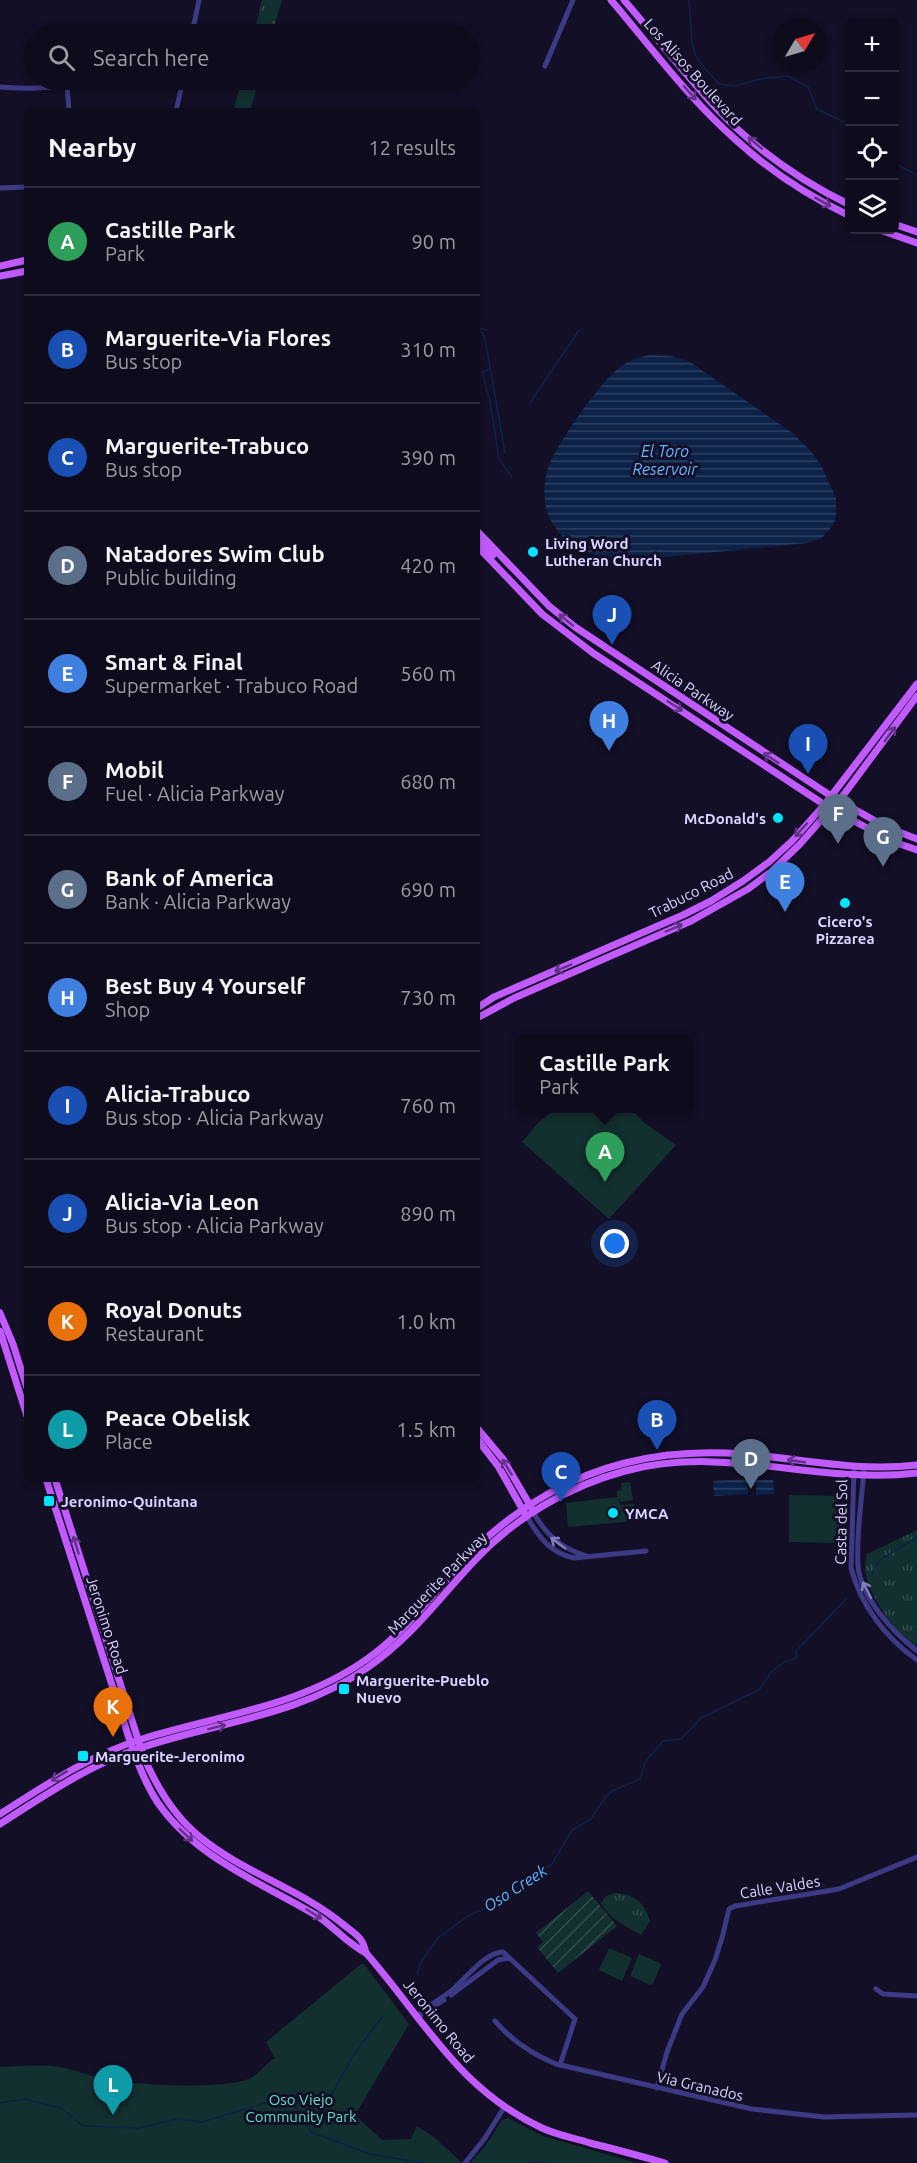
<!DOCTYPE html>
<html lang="en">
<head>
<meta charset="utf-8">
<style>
	body { margin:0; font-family:Ubuntu,sans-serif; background:#1c1929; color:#f1f3f6 }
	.controls { position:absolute; right:18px; top:18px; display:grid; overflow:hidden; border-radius:9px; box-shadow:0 3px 9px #0003 }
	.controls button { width:54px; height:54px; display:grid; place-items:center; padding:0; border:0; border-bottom:2px solid #2e2b3b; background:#0e0b1c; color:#f1f3f6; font:30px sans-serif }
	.compass { position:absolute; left:773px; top:18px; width:54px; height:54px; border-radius:50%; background:#0e0b1c; box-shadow:0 3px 9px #0003; rotate:52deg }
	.you { position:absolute; left:615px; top:1244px; width:21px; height:21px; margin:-15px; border:4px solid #fff; border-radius:50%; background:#1a73e8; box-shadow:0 0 0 9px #1a73e833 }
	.badge { display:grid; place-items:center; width:39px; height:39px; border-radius:50%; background:#00e5ff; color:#fff; font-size:20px; font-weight:700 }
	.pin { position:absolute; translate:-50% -50px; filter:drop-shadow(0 2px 3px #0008) }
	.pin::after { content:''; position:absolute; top:32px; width:21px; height:18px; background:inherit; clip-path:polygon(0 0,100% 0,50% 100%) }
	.popup { position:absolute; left:516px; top:1035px; width:177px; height:78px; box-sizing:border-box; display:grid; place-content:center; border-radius:9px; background:#0e0b1c; filter:drop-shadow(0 2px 4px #0005); font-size:20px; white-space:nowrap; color:#9b9ba3 }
	.popup b { font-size:22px; color:#f1f3f6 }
	.popup::after { content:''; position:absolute; left:50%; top:100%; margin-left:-12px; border:12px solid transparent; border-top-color:#0e0b1c }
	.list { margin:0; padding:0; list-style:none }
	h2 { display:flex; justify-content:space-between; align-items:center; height:78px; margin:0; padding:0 24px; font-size:26px }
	h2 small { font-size:20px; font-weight:400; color:#9b9ba3 }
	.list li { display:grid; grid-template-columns:39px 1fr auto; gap:18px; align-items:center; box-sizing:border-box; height:108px; padding:0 24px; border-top:2px solid #2e2b3b }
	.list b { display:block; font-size:22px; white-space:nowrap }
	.list p { margin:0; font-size:20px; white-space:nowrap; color:#9b9ba3 }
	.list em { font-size:20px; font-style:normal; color:#9b9ba3 }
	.icon { flex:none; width:33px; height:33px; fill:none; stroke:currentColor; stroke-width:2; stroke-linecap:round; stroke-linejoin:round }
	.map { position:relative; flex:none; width:917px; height:2163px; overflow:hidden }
	.search { position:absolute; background:#0e0b1c; box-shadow:0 3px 9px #0003; left:24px; top:24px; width:456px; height:66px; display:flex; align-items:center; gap:15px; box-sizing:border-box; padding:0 21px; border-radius:33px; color:#9b9ba3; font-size:22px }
	.panel { position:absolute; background:#0e0b1c; box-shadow:0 3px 9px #0003; left:24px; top:108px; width:456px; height:1374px; border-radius:9px }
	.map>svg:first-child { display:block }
	.grass { fill:url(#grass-tufts) }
	.park { fill:#12302f }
	.garden { fill:url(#garden-furrows) }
	.water { fill:url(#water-rules) }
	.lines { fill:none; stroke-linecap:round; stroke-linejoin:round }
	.stream { stroke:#0c2248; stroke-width:1.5 }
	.minor { stroke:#3d3a85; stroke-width:5 }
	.major { stroke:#c25bff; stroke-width:7 }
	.oneway { stroke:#623188 }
	.oneway2 { stroke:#837fbc }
	.poi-dot { fill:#00e5ff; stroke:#130f26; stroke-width:2 }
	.labels { text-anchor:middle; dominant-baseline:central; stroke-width:6; stroke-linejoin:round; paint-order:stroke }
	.street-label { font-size:15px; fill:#d9d4ff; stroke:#130f26 }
	.poi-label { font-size:15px; font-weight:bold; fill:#d9d4ff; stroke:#130f26; text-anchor:start }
	.park-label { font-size:15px; fill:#5fe0c0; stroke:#130f26 }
	.water-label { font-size:16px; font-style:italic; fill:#62b6ff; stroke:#130f26 }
</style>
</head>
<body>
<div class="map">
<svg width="917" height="2163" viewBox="0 0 917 2163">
	<defs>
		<pattern id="grass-tufts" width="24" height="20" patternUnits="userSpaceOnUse" patternTransform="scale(1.5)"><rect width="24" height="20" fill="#12302f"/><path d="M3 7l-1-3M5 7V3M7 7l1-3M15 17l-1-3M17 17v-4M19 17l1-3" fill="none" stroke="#344d4e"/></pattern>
		<pattern id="garden-furrows" width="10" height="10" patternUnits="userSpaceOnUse" patternTransform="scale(1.5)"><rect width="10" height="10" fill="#12302f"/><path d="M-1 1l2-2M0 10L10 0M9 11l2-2" fill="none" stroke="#344d4e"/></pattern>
		<pattern id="water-rules" width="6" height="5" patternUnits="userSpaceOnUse" patternTransform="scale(1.5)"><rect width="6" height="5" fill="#0c2248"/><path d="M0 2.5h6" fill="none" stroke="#2f4163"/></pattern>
	</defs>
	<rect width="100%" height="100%" fill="#130f26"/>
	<g class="grass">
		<path d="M 262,0 L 282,0 L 272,34 L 254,34 Z"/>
		<path d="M 242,80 L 259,80 L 250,111 L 233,111 Z"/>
		<path d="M 917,1530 L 917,1644 L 914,1647 C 895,1631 866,1594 865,1568 C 865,1564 866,1559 867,1554 Z"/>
		<path d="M 615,1893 C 634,1894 645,1903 650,1921 L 641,1935 C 626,1926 609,1919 601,1903 L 606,1896 Z"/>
	</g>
	<g class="park">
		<path d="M 632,1109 L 643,1122 L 676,1145 L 609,1219 L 522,1142 L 537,1124 L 555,1109 Z"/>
		<path d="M 630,1482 L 633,1500 L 620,1502 L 618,1498 L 620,1505 L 634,1504 L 636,1521 L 568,1527 L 566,1503 L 617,1497 L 617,1491 L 622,1490 L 621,1483 Z"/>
		<path d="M 789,1495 L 839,1496 L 839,1543 L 789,1542 Z"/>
		<path d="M 609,1948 L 632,1958 L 622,1981 L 599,1970 Z"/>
		<path d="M 639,1954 L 660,1963 L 661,1965 L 653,1984 L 650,1985 L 630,1976 Z"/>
		<path d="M 361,1964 L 364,1964 L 409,2024 L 355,2115 L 382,2140 L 411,2139 L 417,2126 L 434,2137 L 462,2163 L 0,2163 L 0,2067 C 20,2066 40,2064 60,2067 C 76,2070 92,2077 109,2080 C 138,2085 225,2090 251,2078 C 260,2073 266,2063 275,2058 L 266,2042 Z"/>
		<path d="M 508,2118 L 543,2136 L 637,2163 L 470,2163 L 485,2146 L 502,2120 Z"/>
	</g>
	<path class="garden" d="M 588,1891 L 617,1926 L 558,1973 L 537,1947 L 543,1942 L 536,1933 Z"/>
	<g class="water">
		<path d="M 649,355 L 671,356 L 690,362 L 791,432 L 809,449 L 821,465 L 836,498 L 836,516 L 834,524 L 822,538 L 807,543 L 625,561 L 625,558 C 575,561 533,524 547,472 C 552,450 596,389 613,373 C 623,363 636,358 649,355 Z"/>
		<path d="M 747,1479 L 748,1494 L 714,1496 L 713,1481 Z"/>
		<path d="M 756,1480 L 773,1480 L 774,1494 L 756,1495 Z"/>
	</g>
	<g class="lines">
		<g class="stream">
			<path d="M 688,0 C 693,18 688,41 697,58 C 702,67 712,76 719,84 L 735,86 L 760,79 L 788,76 L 808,87 L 817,109 L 850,125"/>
			<path d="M 894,163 L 917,175"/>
			<path d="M 477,328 L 483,334 L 486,344 L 505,453"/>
			<path d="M 479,328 L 487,330"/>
			<path d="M 490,369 L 482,372 L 490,401 L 499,459 L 512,477"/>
			<path d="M 530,403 L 579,330"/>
			<path d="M 872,1574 L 880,1560 L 917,1537"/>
			<path d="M 417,1973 L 421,1962 L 438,1938 L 468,1916 L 502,1900 L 515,1888 L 552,1864 L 572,1830 L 591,1819 L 605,1798 L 612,1791 L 640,1779 L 645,1762 L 663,1741 L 681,1739 L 701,1718 L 760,1689 L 771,1672 L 784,1662 L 796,1658 L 796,1651 L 847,1598"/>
			<path d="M 291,2100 L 311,2132 L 370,2154 L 423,2163"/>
			<path d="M 0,2103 L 25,2099 L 61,2108 L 83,2126 L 138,2128 L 178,2119 L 202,2122 L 282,2098 L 310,2103 L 332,2094 L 354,2054 L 383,2016"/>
			<path d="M 530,2163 L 546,2163"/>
		</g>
		<g class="minor">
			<path d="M 192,34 L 199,0"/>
			<path d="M 545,66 L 573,0"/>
			<path d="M 67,85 L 69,111"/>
			<path d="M 0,87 C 49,92 99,79 149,84"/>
			<path d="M 176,111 L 183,80"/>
			<path d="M 0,188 L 27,187"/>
			<path d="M 854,1468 L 851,1568 C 861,1606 886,1638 917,1660"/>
			<path d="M 864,1468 C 862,1500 856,1533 858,1565 C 860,1597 894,1633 917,1651"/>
			<path d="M 533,1512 C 546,1535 561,1548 586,1556"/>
			<path d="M 527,1517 C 539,1537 550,1553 574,1558 L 646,1551"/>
			<path d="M 876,1989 L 883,1994 L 917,1996"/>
			<path d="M 451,1995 L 498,1960 L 508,1958"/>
			<path d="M 421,2015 L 444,2000"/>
			<path d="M 417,2017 C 427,2006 439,2000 451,1991 C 465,1980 483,1953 503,1952 L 575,2019 L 560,2065"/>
			<path d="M 495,2021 C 512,2041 532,2054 556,2064 L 752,2109 L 824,2117 L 917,2115"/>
			<path d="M 657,2088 L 667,2052 L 682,2014 L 703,1987 L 715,1960 L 722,1938 L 729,1909 L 735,1906 L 839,1889 L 917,1857"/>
			<path d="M 465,2163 L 485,2138 L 505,2106"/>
		</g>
		<g class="major">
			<path d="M 611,0 C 651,47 689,99 736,140 C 770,171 808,196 850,216"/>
			<path d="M 624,0 C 655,36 684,73 716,108 C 754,148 801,181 850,205"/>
			<path d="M 894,224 L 917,232"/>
			<path d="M 880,230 L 917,243"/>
			<path d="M 0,266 L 27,260"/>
			<path d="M 0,276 L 27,271"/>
			<path d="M 477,531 L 549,606 L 575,627 L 831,796 L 886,827 L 917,839"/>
			<path d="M 477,542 L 481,543 L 493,555"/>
			<path d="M 477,546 L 542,614 L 593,653 L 831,809 L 894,842 L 917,850"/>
			<path d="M 477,1008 L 494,997 L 683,915 L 711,901 L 743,881 L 769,862 L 792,841 L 825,804 L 917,684"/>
			<path d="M 477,1018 L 514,998 L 691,921 L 748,889 L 771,872 L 800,844 L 845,793 L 917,696"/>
			<path d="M 0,1313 L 13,1344 L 27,1388"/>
			<path d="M 0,1331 L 27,1416"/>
			<path d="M 477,1428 L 503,1459 L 531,1507"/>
			<path d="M 477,1439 L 498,1466 L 524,1512"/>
			<path d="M 46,1479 L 128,1735 C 136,1758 144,1782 158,1803 C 197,1859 262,1883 319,1917 C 335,1928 348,1944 366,1953"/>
			<path d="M 55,1479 L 143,1755 C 156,1786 174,1816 200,1837 C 244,1873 301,1889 344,1925 C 350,1930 358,1935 361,1940 C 364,1944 365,1949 366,1953 C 424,2019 458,2089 542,2128 C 557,2135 574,2138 590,2143 C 615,2149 640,2156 665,2163"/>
			<path d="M 0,1814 C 47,1784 92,1754 145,1738 C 221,1715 301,1706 367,1659 C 415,1625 441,1580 482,1542 C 522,1505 572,1476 625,1463 C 664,1453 703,1451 743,1454 C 803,1459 856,1472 917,1465"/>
			<path d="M 0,1824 C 45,1795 89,1765 140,1748 C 217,1722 299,1716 367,1668 C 414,1635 438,1599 476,1559 C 516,1517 569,1486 625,1471 C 726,1444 817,1485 917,1473"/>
		</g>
	</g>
	<defs><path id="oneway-shaft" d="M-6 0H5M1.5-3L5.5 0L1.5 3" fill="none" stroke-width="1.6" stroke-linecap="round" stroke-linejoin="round" transform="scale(1.5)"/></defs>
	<g class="oneway">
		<use href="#oneway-shaft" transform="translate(690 93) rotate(49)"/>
		<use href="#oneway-shaft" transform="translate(755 143) rotate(-140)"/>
		<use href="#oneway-shaft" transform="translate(823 202) rotate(29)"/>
		<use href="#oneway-shaft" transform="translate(566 620) rotate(-141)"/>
		<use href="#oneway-shaft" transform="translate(675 706) rotate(33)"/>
		<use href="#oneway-shaft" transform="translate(890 734) rotate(-54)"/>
		<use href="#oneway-shaft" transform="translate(771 758) rotate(-147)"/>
		<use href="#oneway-shaft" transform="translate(801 830) rotate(132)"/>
		<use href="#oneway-shaft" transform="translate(674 928) rotate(-23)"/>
		<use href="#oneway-shaft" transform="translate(563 968) rotate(157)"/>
		<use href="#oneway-shaft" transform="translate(796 1461) rotate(-172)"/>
		<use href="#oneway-shaft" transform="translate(507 1467) rotate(-121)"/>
		<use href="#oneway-shaft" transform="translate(76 1545) rotate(-107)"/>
		<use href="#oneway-shaft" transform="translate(217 1727) rotate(-14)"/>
		<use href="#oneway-shaft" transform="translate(59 1776) rotate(149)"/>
		<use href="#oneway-shaft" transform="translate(186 1835) rotate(44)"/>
		<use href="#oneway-shaft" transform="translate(314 1914) rotate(32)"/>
	</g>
	<g class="oneway2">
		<use href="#oneway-shaft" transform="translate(558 1543) rotate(-143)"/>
		<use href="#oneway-shaft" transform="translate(867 1590) rotate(-117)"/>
	</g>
	<g class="poi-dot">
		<circle cx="533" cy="552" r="6"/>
		<circle cx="778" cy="818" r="6"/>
		<circle cx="845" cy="903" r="6"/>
		<rect x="43" y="1495" width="12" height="12" rx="3"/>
		<circle cx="613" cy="1513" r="6"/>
		<rect x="338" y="1683" width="12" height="12" rx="3"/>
		<rect x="77" y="1750" width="12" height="12" rx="3"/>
	</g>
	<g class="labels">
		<g class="street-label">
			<text transform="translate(693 72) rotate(48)">Los Alisos Boulevard</text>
			<text transform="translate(693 690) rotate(34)">Alicia Parkway</text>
			<text transform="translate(691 893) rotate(-27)">Trabuco Road</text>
			<text transform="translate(841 1522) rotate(-89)">Casta del Sol</text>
			<text transform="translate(437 1583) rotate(-46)">Marguerite Parkway</text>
			<text transform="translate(107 1625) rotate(72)">Jeronimo Road</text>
			<text transform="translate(780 1887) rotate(-9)">Calle Valdes</text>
			<text transform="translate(439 2021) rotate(51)">Jeronimo Road</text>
			<text transform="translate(700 2086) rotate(13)">Via Granados</text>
		</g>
		<g class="poi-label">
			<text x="545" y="543">Living Word<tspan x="545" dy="17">Lutheran Church</tspan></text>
			<text x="766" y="818" text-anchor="end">McDonald's</text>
			<text x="845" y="921" text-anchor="middle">Cicero's<tspan x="845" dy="17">Pizzarea</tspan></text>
			<text x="61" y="1501">Jeronimo-Quintana</text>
			<text x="625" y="1513">YMCA</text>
			<text x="356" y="1680">Marguerite-Pueblo<tspan x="356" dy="17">Nuevo</tspan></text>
			<text x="95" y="1756">Marguerite-Jeronimo</text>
		</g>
		<g class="park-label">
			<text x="301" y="2099">Oso Viejo<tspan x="301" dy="17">Community Park</tspan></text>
		</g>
		<g class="water-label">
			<text x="665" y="451">El Toro<tspan x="665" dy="18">Reservoir</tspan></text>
			<text transform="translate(515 1888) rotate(-33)">Oso Creek</text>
		</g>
	</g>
</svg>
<div class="controls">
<button>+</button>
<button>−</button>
<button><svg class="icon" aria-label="locate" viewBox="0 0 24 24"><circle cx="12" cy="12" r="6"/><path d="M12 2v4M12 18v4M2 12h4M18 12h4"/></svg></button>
<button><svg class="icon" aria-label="layers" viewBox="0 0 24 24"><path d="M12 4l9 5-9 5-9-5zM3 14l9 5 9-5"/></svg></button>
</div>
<svg class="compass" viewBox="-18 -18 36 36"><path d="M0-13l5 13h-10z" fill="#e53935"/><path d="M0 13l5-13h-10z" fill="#9b9ba3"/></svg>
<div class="you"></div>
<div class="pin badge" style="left:605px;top:1182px;background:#2e9e5b">A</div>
<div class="popup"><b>Castille Park</b>Park</div>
<div class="pin badge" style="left:657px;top:1450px;background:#1a4fb4">B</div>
<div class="pin badge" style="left:561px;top:1502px;background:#1a4fb4">C</div>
<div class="pin badge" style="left:751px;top:1489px;background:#5c6f8a">D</div>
<div class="pin badge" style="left:785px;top:912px;background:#3f7fe0">E</div>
<div class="pin badge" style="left:838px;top:844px;background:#5c6f8a">F</div>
<div class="pin badge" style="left:883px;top:867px;background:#5c6f8a">G</div>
<div class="pin badge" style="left:609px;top:751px;background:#3f7fe0">H</div>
<div class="pin badge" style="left:808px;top:774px;background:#1a4fb4">I</div>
<div class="pin badge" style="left:612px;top:645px;background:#1a4fb4">J</div>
<div class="pin badge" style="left:113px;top:1737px;background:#e8710a">K</div>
<div class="pin badge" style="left:113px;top:2115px;background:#0f9aa8">L</div>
<div class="search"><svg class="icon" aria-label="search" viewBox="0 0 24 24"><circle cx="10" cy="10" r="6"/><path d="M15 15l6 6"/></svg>Search here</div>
<section class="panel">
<h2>Nearby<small>12 results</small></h2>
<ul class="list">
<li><span class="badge" style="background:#2e9e5b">A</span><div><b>Castille Park</b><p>Park</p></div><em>90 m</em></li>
<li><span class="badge" style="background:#1a4fb4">B</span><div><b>Marguerite-Via Flores</b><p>Bus stop</p></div><em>310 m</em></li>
<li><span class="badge" style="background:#1a4fb4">C</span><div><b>Marguerite-Trabuco</b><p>Bus stop</p></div><em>390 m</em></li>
<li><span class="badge" style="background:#5c6f8a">D</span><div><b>Natadores Swim Club</b><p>Public building</p></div><em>420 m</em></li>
<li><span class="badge" style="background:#3f7fe0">E</span><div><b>Smart &amp; Final</b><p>Supermarket · Trabuco Road</p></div><em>560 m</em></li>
<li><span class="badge" style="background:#5c6f8a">F</span><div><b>Mobil</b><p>Fuel · Alicia Parkway</p></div><em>680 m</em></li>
<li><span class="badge" style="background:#5c6f8a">G</span><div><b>Bank of America</b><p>Bank · Alicia Parkway</p></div><em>690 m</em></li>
<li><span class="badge" style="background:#3f7fe0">H</span><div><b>Best Buy 4 Yourself</b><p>Shop</p></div><em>730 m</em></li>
<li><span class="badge" style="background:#1a4fb4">I</span><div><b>Alicia-Trabuco</b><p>Bus stop · Alicia Parkway</p></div><em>760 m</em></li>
<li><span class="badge" style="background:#1a4fb4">J</span><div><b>Alicia-Via Leon</b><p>Bus stop · Alicia Parkway</p></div><em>890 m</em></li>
<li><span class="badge" style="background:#e8710a">K</span><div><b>Royal Donuts</b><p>Restaurant</p></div><em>1.0 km</em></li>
<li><span class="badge" style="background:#0f9aa8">L</span><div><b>Peace Obelisk</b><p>Place</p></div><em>1.5 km</em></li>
</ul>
</section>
</div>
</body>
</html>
